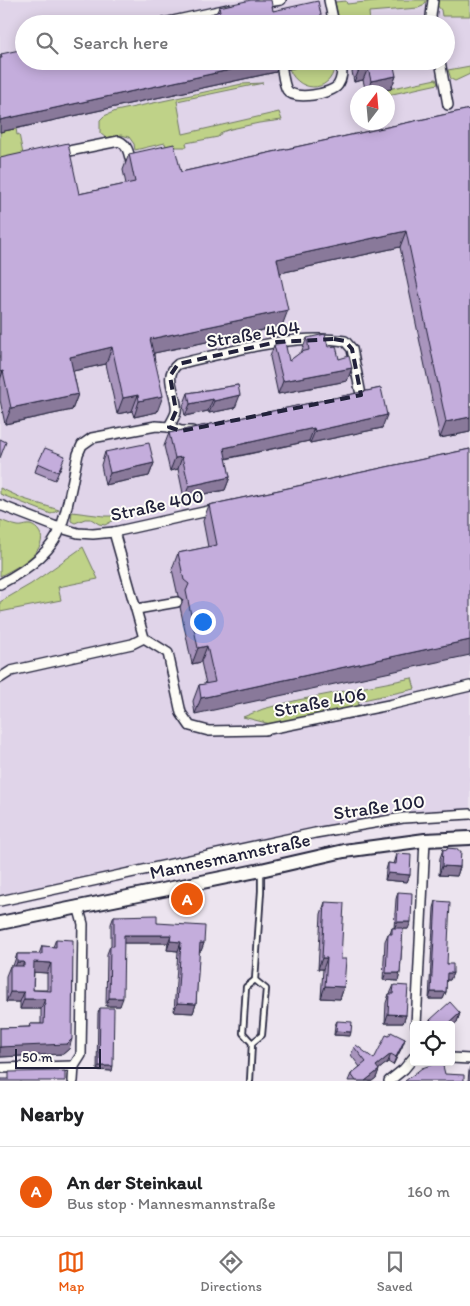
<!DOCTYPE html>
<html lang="en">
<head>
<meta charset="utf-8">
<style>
	body { margin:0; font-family:Itim,sans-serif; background:#f2f2f2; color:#202124 }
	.controls { position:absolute; right:15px; bottom:15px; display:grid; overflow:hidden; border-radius:5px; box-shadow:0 2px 12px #0003 }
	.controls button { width:45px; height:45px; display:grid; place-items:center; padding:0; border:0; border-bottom:1px solid #e0e0e0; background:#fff; color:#202124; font:25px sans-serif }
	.compass { position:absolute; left:350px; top:85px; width:45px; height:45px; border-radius:50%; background:#fff; box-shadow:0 2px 12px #0003; rotate:16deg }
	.scale { position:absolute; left:15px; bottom:12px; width:86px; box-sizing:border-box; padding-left:5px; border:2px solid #22223b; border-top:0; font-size:14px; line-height:18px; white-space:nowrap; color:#22223b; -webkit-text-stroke:4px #fdfcf7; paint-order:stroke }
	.you { position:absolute; left:202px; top:621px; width:18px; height:18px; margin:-12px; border:4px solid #fff; border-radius:50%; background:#1a73e8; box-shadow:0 0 0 8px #1a73e833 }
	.badge { display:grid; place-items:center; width:32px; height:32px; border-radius:50%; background:#ea580c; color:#fff; font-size:16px; font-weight:700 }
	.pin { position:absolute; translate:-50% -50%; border:2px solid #fff; box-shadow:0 1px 5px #0006 }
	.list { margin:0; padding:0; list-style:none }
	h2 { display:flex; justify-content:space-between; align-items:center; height:65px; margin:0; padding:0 20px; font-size:21px }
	h2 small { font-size:16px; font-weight:400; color:#757577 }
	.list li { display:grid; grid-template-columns:32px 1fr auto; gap:15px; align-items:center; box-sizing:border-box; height:90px; padding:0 20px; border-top:1px solid #e0e0e0 }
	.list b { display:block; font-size:19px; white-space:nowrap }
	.list p { margin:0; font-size:16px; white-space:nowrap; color:#757577 }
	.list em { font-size:16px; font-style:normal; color:#757577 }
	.icon { flex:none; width:28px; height:28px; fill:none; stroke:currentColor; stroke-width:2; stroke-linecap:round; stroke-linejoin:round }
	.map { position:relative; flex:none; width:470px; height:1081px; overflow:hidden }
	.search { position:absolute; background:#fff; box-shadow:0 2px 12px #0003; left:15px; right:15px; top:15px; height:55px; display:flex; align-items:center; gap:12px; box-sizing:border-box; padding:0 18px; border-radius:28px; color:#757577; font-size:19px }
	.sheet { height:155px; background:#fff }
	nav { display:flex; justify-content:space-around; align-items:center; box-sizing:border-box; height:70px; border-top:1px solid #e0e0e0; background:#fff; font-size:14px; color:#757577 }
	nav a { display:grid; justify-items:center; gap:2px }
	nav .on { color:#ea580c }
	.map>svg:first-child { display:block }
	.built { fill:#e0d4e9; fill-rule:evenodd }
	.green { fill:#bfd288; stroke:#707a62 }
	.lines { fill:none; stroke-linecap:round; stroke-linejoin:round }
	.service-casing { stroke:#22223b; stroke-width:8 }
	.minor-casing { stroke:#22223b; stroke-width:12 }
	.secondary-casing { stroke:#22223b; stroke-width:16 }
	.service { stroke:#fdfcf7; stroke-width:4.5 }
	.minor { stroke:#fdfcf7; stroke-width:9 }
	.secondary { stroke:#fdfcf7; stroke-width:12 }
	.wall { fill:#a995bd; stroke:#22223b; fill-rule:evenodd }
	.shaded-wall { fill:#89799a; stroke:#22223b }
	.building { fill:#c4addc; stroke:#22223b; fill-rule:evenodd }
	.marked { fill:none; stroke:#22223b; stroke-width:4; stroke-dasharray:10 6; stroke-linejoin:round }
	.labels { text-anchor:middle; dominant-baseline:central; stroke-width:4; stroke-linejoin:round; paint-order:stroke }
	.street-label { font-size:19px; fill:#22223b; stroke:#fdfcf7 }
</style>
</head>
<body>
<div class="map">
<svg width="470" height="1081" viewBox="0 0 470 1081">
	<rect width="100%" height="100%" fill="#ece4ef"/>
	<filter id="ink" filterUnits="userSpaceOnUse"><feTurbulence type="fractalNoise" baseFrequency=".02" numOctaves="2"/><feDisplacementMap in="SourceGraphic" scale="10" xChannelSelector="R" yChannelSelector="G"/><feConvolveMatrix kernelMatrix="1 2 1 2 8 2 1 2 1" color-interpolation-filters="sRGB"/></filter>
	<g filter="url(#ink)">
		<path class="built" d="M 0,0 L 470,0 L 470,820 L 406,824 L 344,834 L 0,908 ZM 24,24 L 446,24 L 446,61 L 24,61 ZM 358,92 L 388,92 L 388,122 L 358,122 Z"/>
		<g class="green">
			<path d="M 384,0 L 427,0 L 423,6 L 418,8 L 369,12 L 370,24 L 340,24 L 335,2 L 346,1 L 347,4 Z"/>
			<path d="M 438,0 L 470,0 L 470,16 L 442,16 L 441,10 L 437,5 Z"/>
			<path d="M 324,61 L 335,61 C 335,92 301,96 289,69 Z"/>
			<path d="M 470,66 L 470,74 L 455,81 L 451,79 L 448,70 Z"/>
			<path d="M 436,79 L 438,84 L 388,95 L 388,92 L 374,92 Z"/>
			<path d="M 263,83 L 177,101 L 183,134 L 279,112 L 282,120 L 259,123 L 231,129 L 222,132 L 218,137 L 186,143 L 187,147 L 166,147 L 165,143 L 135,150 L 134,144 L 129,137 L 121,135 L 106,138 L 100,133 L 100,120 L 104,116 L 116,111 L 242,84 Z"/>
			<path d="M 16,128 L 17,135 L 19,134 L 23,154 L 0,159 L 0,132 Z"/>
			<path d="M 0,488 L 24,499 L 59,510 L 51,514 L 0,494 Z"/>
			<path d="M 72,512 L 104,516 L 122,516 L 105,525 L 99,524 L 91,519 L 85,519 L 75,523 L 71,521 Z"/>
			<path d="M 0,520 C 6,522 12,525 18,526 C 24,527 27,523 33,526 C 37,528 39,531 41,535 C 46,553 14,569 0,576 Z"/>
			<path d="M 83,547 L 98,579 L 58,587 L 61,600 L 0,612 L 0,602 L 31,584 Z"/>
			<path d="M 412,678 L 415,689 L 358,701 L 359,707 L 274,725 L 243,717 L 263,709 L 298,700 Z"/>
		</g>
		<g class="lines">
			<g class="service-casing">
				<g id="service">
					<path d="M 252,1043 L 243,1033 L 246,987 L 255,980"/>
					<path d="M 250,1081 L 252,1043 L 262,1035 L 266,989 L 255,980 L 261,891 L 261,870"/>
				</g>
			</g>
			<g class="minor-casing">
				<g id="minor">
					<path d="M 329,0 L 334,24"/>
					<path d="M 260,3 L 281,0"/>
					<path d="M 159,24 L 228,9"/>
					<path d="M 432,24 L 431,16 L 433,0"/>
					<path d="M 440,61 L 448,105"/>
					<path d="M 282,70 C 283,76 284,85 287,90 C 294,101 332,94 338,85 C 343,78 342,69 342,61"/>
					<path d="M 59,153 L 119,141 C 128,145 129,154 131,163"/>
					<path d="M 169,427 C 171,422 175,417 176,412 C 179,395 161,377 178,364 C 229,352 294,333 345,341 L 352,349 L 361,395"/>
					<path d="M 0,505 L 54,526 L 78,533 L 93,534 L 114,532 L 217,509"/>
					<path d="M 114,532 L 144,638 L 168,653 L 181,713 L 190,726 L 209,731 L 264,730 L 389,705 L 470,686"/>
					<path d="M 0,584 C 23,572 52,553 61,527 C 69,504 73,478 78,454 L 82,445 L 92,438 L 156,426 L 169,427 L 181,431 L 192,431"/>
					<path d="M 137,609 L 177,602"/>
					<path d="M 0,678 L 11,671 L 132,644 L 144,638"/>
					<path d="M 0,901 L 315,833 L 403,818 L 470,814"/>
					<path d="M 416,1025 L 425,840"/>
					<path d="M 451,1058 L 470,1059"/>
					<path d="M 0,1068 L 74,1066"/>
					<path d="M 73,1081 L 74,1066 L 81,1055 L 83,924 L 78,906"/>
					<path d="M 389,1081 L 404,1069 L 414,1057"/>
				</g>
			</g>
			<g class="secondary-casing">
				<path id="secondary" d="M 0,923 L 261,870 L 344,851 L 425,840 L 470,838"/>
			</g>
			<use href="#service" class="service"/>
			<use href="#minor" class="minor"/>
			<use href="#secondary" class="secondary"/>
		</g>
		<g class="wall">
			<path d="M 219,7 L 273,11 L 323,24 L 202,24 L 205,16 L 217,12 Z"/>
			<path d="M 1,54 L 24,61 L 324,61 L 288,69 L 285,64 L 281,64 L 278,66 L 276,72 L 0,132 L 0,56 Z"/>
			<path d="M 350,61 L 384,61 L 384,64 L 396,76 L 391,89 L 374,92 L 366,92 L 363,80 L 354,82 Z"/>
			<path d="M 470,109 L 470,432 L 440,438 L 400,247 L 280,273 L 282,326 L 154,353 L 157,412 L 134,417 L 132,411 L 117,414 L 106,364 L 73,371 L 78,394 L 72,410 L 5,424 L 0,400 L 0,158 L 79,194 L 126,184 L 123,170 L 129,154 L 181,172 Z"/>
			<path d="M 307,338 L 328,347 L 339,359 L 352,368 L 347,381 L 278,394 L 270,357 L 274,345 L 289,361 L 302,352 L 302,350 Z"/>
			<path d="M 238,385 L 235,408 L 209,413 L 208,411 L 185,416 L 183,406 L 188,393 Z"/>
			<path d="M 381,388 L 382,428 L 310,443 L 309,441 L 226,459 L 230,477 L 225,490 L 184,498 L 178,469 L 170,471 L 164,446 L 169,433 Z"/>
			<path d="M 470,449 L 195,714 L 193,701 L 199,685 L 206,684 L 201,662 L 192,664 L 180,607 L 183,600 L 178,596 L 172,569 L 178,553 L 208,547 L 203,521 L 209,505 Z"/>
			<path d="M 105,452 L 154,463 L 149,476 L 105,485 L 101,465 Z"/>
			<path d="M 38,463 L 62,465 L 55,480 L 35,472 Z"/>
			<path d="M 447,848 L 458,851 L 460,867 L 457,876 L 439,875 L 440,858 L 443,849 L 446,850 Z"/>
			<path d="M 397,854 L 410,875 L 407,882 L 385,880 L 386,870 L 388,863 L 394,864 Z"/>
			<path d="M 398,892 L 408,929 L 403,929 L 400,973 L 398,981 L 383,980 L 385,941 L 388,934 L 390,934 L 392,928 L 394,928 L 396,899 Z"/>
			<path d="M 436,901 L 447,964 L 453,973 L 450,980 L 446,980 L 446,992 L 443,999 L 429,999 L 434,908 Z"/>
			<path d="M 325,902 L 341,959 L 344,987 L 340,999 L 321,998 L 323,969 L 318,969 L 321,914 Z"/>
			<path d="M 114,916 L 157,923 L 204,943 L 201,951 L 199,951 L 196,1004 L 193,1013 L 174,1012 L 178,951 L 167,950 L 168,943 L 123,943 L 120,1006 L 106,1006 L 107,954 L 110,946 L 111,946 L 111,924 Z"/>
			<path d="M 56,939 L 69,1049 L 63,1054 L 0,1057 L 0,1028 L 29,1027 L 30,1024 L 41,1024 L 41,1009 L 20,1009 L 20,1002 L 6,1002 L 6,976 L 10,966 L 13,966 L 17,954 L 39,954 L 42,946 L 53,947 ZM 34,972 L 47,973 L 47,990 L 33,990 Z"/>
			<path d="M 394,985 L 406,1015 L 403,1023 L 385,1023 L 386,1003 L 389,994 L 390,994 Z"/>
			<path d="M 100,1008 L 112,1071 L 97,1070 L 98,1013 Z"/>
			<path d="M 460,1013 L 457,1022 L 451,1025 L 429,1025 L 430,1020 Z"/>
			<path d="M 337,1021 L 350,1036 L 334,1035 L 335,1025 Z"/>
			<path d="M 389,1036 L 405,1039 L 402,1047 L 393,1065 L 388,1062 L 379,1069 L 376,1078 L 372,1081 L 348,1081 L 351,1074 L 360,1067 L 351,1055 L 354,1047 L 374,1059 Z"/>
			<path d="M 470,1067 L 470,1081 L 468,1081 L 469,1071 Z"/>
		</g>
		<g class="shaded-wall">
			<path d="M 271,61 L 286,61 L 285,64 L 281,64 L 278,66 L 276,72 L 0,132 L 0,120 Z"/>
			<path d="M 291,61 L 324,61 L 288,69 Z"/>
			<path d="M 368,68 L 363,80 L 354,82 L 359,70 Z"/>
			<path d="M 396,76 L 391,89 L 374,92 L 367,92 L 371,81 Z"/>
			<path d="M 406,231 L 400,247 L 271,275 L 277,259 Z"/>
			<path d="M 288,310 L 282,326 L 145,355 L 150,339 Z"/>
			<path d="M 112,347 L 106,364 L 64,373 L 70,357 Z"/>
			<path d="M 352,368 L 347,381 L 278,394 L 283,381 Z"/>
			<path d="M 3,371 L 0,380 L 0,372 Z"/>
			<path d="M 78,394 L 72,410 L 5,424 L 11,408 Z"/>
			<path d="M 138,395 L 132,411 L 117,414 L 123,398 Z"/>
			<path d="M 240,395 L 235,408 L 209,413 L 214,401 Z"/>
			<path d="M 163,396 L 157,412 L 134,417 L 139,401 Z"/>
			<path d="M 213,399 L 208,411 L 185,416 L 190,404 Z"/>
			<path d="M 387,415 L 382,428 L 310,443 L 315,431 Z"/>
			<path d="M 470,417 L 470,432 L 440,438 L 446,422 Z"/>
			<path d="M 314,428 L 309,441 L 219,460 L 224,448 Z"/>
			<path d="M 182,457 L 178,469 L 170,471 L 175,458 Z"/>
			<path d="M 154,463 L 149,476 L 105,485 L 110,473 Z"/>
			<path d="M 230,477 L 225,490 L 184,498 L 189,486 Z"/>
			<path d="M 470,640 L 470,655 L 195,714 L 201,698 Z"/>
			<path d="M 207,646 L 201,662 L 192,664 L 198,648 Z"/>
			<path d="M 442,866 L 460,867 L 457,876 L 439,875 Z"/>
			<path d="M 388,873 L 410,875 L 407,882 L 385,880 Z"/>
			<path d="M 397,922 L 411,922 L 408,929 L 394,929 Z"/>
			<path d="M 124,935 L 171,935 L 168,943 L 120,943 Z"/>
			<path d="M 170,941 L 181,942 L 178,951 L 167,950 Z"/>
			<path d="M 200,943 L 204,943 L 201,951 L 196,951 Z"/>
			<path d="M 322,958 L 327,958 L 323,969 L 318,969 Z"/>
			<path d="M 17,962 L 24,962 L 20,972 L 13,972 Z"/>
			<path d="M 34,962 L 51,963 L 47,973 L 30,972 Z"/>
			<path d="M 386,973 L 400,973 L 398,981 L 383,980 Z"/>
			<path d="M 447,973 L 453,973 L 450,980 L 444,980 Z"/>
			<path d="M 325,986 L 344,987 L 340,999 L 321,998 Z"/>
			<path d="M 10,992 L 24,992 L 20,1002 L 6,1002 Z"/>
			<path d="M 431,992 L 446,992 L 443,999 L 429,999 Z"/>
			<path d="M 109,998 L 123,998 L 120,1006 L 106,1006 Z"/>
			<path d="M 24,999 L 45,999 L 41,1009 L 20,1009 Z"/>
			<path d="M 177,1003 L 196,1004 L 193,1013 L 174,1012 Z"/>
			<path d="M 460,1013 L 457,1022 L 451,1027 L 451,1025 L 447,1025 Z"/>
			<path d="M 388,1014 L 406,1015 L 403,1023 L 385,1023 Z"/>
			<path d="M 336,1031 L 351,1032 L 350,1036 L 334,1035 Z"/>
			<path d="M 72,1039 L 69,1049 L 63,1054 L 0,1057 L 0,1047 Z"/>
			<path d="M 405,1039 L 402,1047 L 393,1065 L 396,1057 Z"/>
			<path d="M 391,1054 L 388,1062 L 373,1074 L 376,1066 Z"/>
			<path d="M 99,1066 L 113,1066 L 112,1071 L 97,1070 Z"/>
			<path d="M 379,1070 L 376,1078 L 372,1081 L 365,1081 Z"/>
		</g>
		<g class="building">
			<path d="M 251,0 L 271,0 L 273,11 L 318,1 L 323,24 L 206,24 L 205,16 L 220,11 L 219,7 Z"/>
			<path d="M 24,49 L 24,61 L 271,61 L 0,120 L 0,58 L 2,58 L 1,54 Z"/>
			<path d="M 357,61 L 384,61 L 384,64 L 393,62 L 396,76 L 371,81 L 368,68 L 359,70 Z"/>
			<path d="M 470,109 L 470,417 L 446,422 L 406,231 L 277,259 L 288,310 L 150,339 L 163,396 L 139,401 L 138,395 L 123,398 L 112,347 L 70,357 L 78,394 L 11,408 L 3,371 L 0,372 L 0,158 L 68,143 L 79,194 L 135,182 L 129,154 L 174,144 L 181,172 Z"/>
			<path d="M 325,334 L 328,347 L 336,346 L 339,359 L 349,356 L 352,368 L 283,381 L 274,345 L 285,342 L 289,361 L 301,352 L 309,350 L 307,338 Z"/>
			<path d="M 238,385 L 240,395 L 214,401 L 213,399 L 190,404 L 188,393 Z"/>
			<path d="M 381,388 L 387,415 L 315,431 L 314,428 L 224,448 L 230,477 L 189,486 L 182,457 L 175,458 L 169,433 Z"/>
			<path d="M 0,439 L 6,442 L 0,458 Z"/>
			<path d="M 149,443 L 154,463 L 110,473 L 105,452 Z"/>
			<path d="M 45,448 L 65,456 L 58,472 L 38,463 Z"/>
			<path d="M 470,449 L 470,640 L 201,698 L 199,685 L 215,682 L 207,646 L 198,648 L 186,591 L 189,584 L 184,580 L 178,553 L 217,545 L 209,505 Z"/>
			<path d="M 447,848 L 458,849 L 458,851 L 461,851 L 460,867 L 442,866 L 443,849 L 447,850 Z"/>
			<path d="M 397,854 L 411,855 L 410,875 L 388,873 L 388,863 L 396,864 Z"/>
			<path d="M 398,892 L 412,893 L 411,922 L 397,922 Z"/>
			<path d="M 436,901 L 450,902 L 447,964 L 453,964 L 453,973 L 447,973 L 446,992 L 431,992 Z"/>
			<path d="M 325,902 L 344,903 L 341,959 L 346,959 L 344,987 L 325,986 L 327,958 L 322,958 Z"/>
			<path d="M 157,915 L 157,923 L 205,926 L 204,943 L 200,943 L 196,1004 L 177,1003 L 181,942 L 170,941 L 171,935 L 124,935 L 123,998 L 109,998 L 110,946 L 114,946 L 114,916 Z"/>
			<path d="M 392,928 L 403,928 L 400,973 L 386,973 L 388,934 L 392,934 Z"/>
			<path d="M 56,939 L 73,940 L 72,1039 L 67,1044 L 0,1047 L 0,1028 L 30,1027 L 30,1024 L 44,1024 L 45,999 L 24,999 L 24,992 L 10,992 L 10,966 L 24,966 L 24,962 L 17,962 L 17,954 L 42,954 L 42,946 L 56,947 ZM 34,962 L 51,963 L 51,991 L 33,990 Z"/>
			<path d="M 394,985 L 408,986 L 406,1015 L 388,1014 L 389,994 L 393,994 Z"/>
			<path d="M 450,1002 L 460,1013 L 447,1025 L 435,1025 L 430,1020 Z"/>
			<path d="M 100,1008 L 114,1008 L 113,1066 L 99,1066 Z"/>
			<path d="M 337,1021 L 352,1022 L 351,1032 L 336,1031 Z"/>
			<path d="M 391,1032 L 405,1039 L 396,1057 L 391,1054 L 376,1066 L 379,1070 L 365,1081 L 356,1081 L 351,1074 L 366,1062 L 354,1047 L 356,1045 L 374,1059 L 386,1035 L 389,1036 Z"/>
			<path d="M 440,1062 L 442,1062 L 445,1074 L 464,1075 L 464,1081 L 405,1081 L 422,1068 Z"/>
			<path d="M 65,1071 L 65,1081 L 0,1081 L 0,1079 L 9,1079 L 9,1072 Z"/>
		</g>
	</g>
	<path class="marked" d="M 334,339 L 345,341 L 352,349 L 361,395 L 181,431 L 169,427 L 176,411 L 170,376 L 178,364 L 277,342 Z"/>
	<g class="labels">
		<g class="street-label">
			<text transform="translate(253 334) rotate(-9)">Straße 404</text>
			<text transform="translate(157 505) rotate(-12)">Straße 400</text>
			<text transform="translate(320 702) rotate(-11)">Straße 406</text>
			<text transform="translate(379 807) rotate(-8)">Straße 100</text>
			<text transform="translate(230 856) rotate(-12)">Mannesmannstraße</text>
		</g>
	</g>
</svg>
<div class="controls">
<button><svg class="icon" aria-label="locate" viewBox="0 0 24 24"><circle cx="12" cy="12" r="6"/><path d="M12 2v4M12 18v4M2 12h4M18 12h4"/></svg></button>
</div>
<svg class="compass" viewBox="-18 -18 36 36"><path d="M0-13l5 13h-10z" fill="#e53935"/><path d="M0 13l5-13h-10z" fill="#757577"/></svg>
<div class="scale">50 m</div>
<div class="you"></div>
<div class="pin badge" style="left:187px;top:899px">A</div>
<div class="search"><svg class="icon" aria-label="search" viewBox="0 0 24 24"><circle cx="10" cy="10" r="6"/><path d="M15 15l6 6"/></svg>Search here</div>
</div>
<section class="sheet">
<h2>Nearby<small></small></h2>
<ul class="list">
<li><span class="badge">A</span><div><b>An der Steinkaul</b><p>Bus stop · Mannesmannstraße</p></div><em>160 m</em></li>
</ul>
</section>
<nav>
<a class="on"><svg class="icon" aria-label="map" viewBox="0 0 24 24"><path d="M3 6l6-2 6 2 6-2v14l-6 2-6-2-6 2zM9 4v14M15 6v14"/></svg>Map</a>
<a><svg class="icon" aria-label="directions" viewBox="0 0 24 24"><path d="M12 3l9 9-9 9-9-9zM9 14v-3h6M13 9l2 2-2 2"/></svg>Directions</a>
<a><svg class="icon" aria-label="saved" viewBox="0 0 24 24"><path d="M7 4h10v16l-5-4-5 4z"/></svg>Saved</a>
</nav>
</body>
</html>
